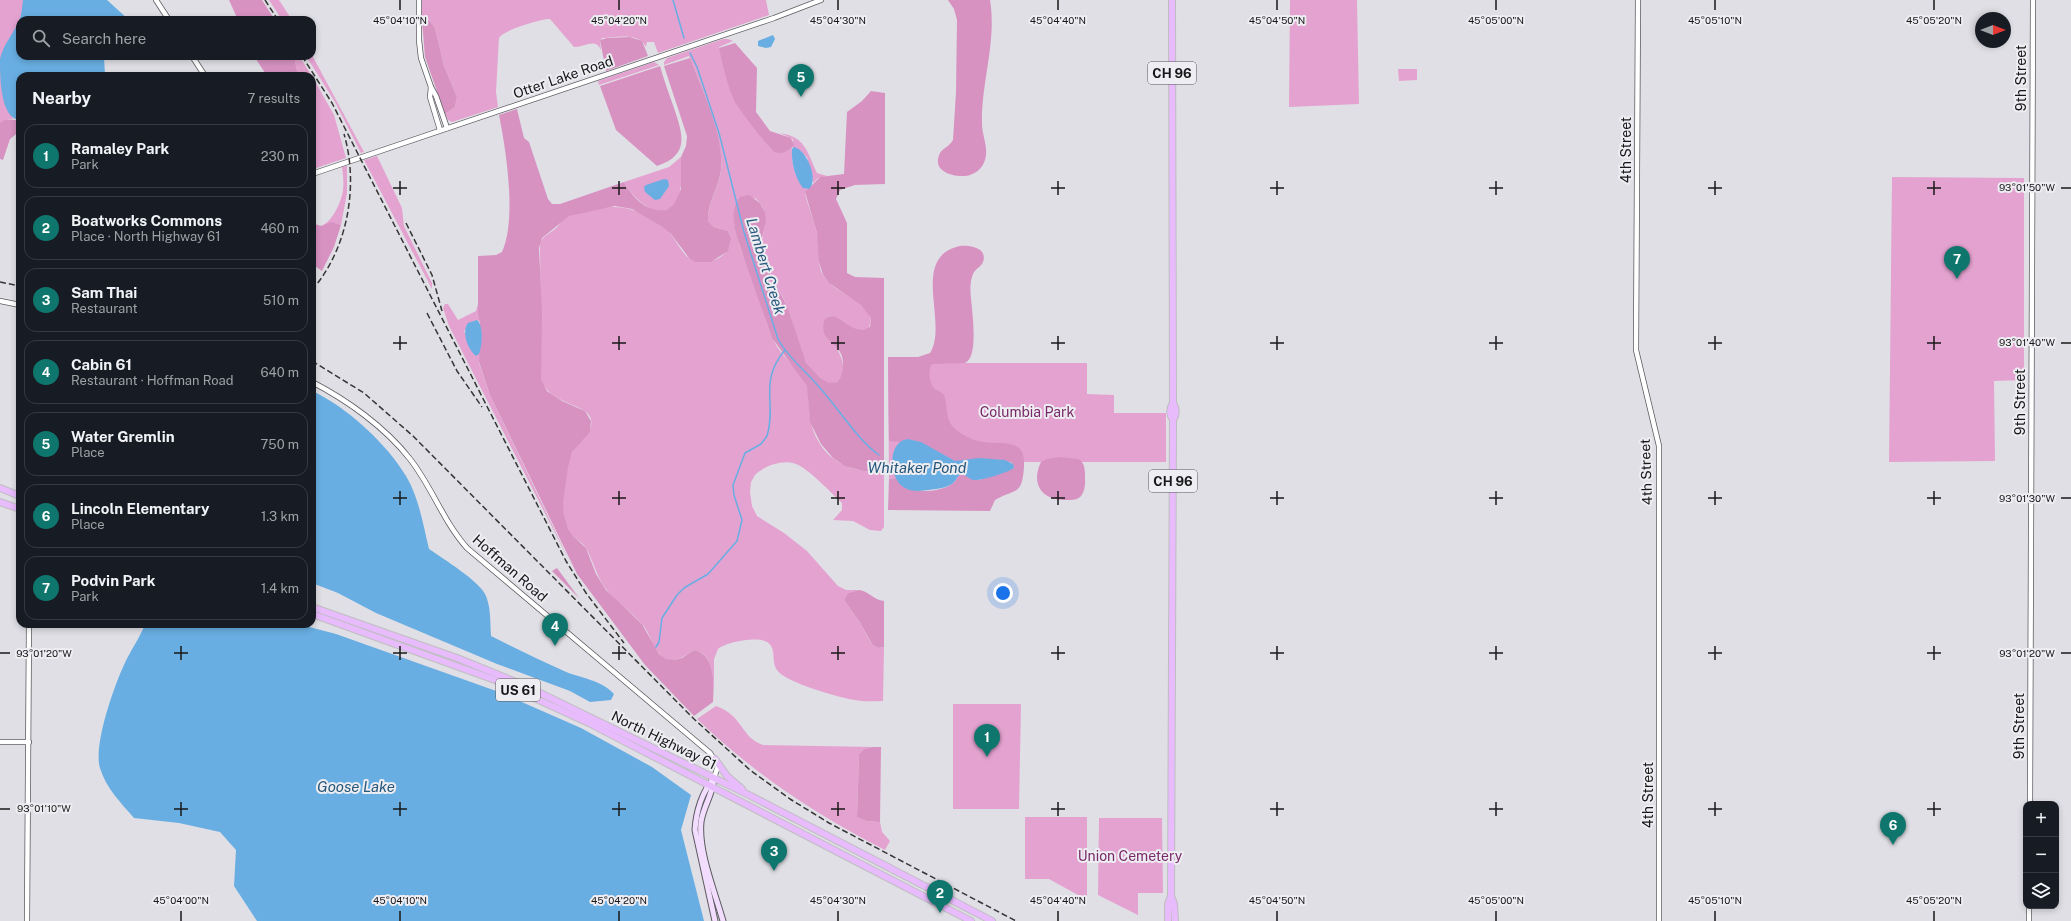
<!DOCTYPE html>
<html lang="en">
<head>
<meta charset="utf-8">
<style>
	body { margin:0; font-family:"Public Sans",sans-serif; background:#242831; color:#f1f3f6 }
	.controls { position:absolute; right:12px; bottom:12px; display:grid; overflow:hidden; border-radius:8px; box-shadow:0 2px 6px #0003 }
	.controls button { width:36px; height:36px; display:grid; place-items:center; padding:0; border:0; border-bottom:1px solid #363941; background:#171b24; color:#f1f3f6; font:20px sans-serif }
	.compass { position:absolute; left:1975px; top:12px; width:36px; height:36px; border-radius:50%; background:#171b24; box-shadow:0 2px 6px #0003; rotate:90deg }
	.you { position:absolute; left:1003px; top:593px; width:14px; height:14px; margin:-10px; border:3px solid #fff; border-radius:50%; background:#1a73e8; box-shadow:0 0 0 6px #1a73e833 }
	.badge { display:grid; place-items:center; width:26px; height:26px; border-radius:50%; background:#0f766e; color:#fff; font-size:13px; font-weight:700 }
	.pin { position:absolute; translate:-50% -33px; filter:drop-shadow(0 1px 2px #0008) }
	.pin::after { content:''; position:absolute; top:21px; width:14px; height:12px; background:inherit; clip-path:polygon(0 0,100% 0,50% 100%) }
	.list { margin:0; padding:0; list-style:none }
	h2 { display:flex; justify-content:space-between; align-items:center; height:52px; margin:0; padding:0 16px; font-size:17px }
	h2 small { font-size:13px; font-weight:400; color:#9ea1a6 }
	.list li { display:grid; grid-template-columns:26px 1fr auto; gap:12px; align-items:center; box-sizing:border-box; height:64px; margin:0 8px 8px; padding:0 8px; border:1px solid #363941; border-radius:12px }
	.list b { display:block; font-size:15px; white-space:nowrap }
	.list p { margin:0; font-size:13px; white-space:nowrap; color:#9ea1a6 }
	.list em { font-size:13px; font-style:normal; color:#9ea1a6 }
	.icon { flex:none; width:22px; height:22px; fill:none; stroke:currentColor; stroke-width:2; stroke-linecap:round; stroke-linejoin:round }
	.map { position:relative; flex:none; width:2071px; height:921px; overflow:hidden }
	.search { position:absolute; background:#171b24; box-shadow:0 2px 6px #0003; left:16px; top:16px; width:300px; height:44px; display:flex; align-items:center; gap:10px; box-sizing:border-box; padding:0 14px; border-radius:12px; color:#9ea1a6; font-size:15px }
	.panel { position:absolute; background:#171b24; box-shadow:0 2px 6px #0003; left:16px; top:72px; width:300px; height:556px; border-radius:12px }
	.map>svg:first-child { display:block }
	.green { fill:#e4a2d0 }
	.forest { fill:#d792c2 }
	.water { fill:#68aee2 }
	.lines { fill:none; stroke-linecap:round; stroke-linejoin:round }
	.stream { stroke:#68aee2; stroke-width:1.5 }
	.tertiary-casing { stroke:#5b5a5f; stroke-width:6 }
	.secondary-casing { stroke:#5b5a5f; stroke-width:7 }
	.primary-casing { stroke:#bebebf; stroke-width:8 }
	.tertiary { stroke:#fff; stroke-width:4.5 }
	.secondary { stroke:#f3ddfe; stroke-width:5 }
	.primary { stroke:#e8bbfd; stroke-width:6 }
	.rail { stroke:#353536; stroke-width:1.5; stroke-dasharray:6 3; stroke-linecap:butt }
	.ticks { fill:none; stroke:#181819; stroke-width:1.5 }
	.labels { text-anchor:middle; dominant-baseline:central; stroke-width:4; stroke-linejoin:round; paint-order:stroke }
	.shield { fill:#ededf2; stroke:#58585a; stroke-width:1 }
	.shield-label { font-size:13px; font-weight:bold; fill:#181819 }
	.street-label { font-size:14px; fill:#181819; stroke:#ededf2 }
	.park-label { font-size:14px; fill:#792967; stroke:#ededf2 }
	.water-label { font-size:15px; font-style:italic; fill:#24577b; stroke:#ededf2 }
	.ticks-label { font-size:10px; text-anchor:middle; fill:#181819; stroke:#ededf2; stroke-width:4; stroke-linejoin:round; paint-order:stroke }
</style>
</head>
<body>
<div class="map">
<svg width="2071" height="921" viewBox="0 0 2071 921">
	<rect width="100%" height="100%" fill="#e0dfe5"/>
	<g class="green">
		<path d="M 0,0 L 51,0 L 20,20 L 20,76 L 12,118 L 15,119 L 7,120 L 0,140 Z"/>
		<path d="M 269,0 L 279,0 L 292,20 L 282,20 Z"/>
		<path d="M 422,0 L 766,0 L 769,15 L 658,53 L 654,42 L 647,42 L 646,47 C 639,32 616,37 602,38 L 600,41 L 601,50 C 595,37 584,48 574,47 L 550,19 C 541,19 503,30 499,38 L 496,92 L 498,107 L 452,122 L 448,120 L 445,114 L 455,107 L 457,97 L 444,66 L 435,28 L 430,21 L 422,20 Z"/>
		<path d="M 1290,0 L 1357,0 L 1359,104 L 1289,107 Z"/>
		<path d="M 723,39 L 728,39 L 733,41 L 719,47 L 736,103 L 771,149 L 786,152 L 792,148 C 791,161 795,184 808,189 L 805,194 C 810,213 818,229 819,248 C 819,258 818,270 825,278 C 837,294 862,298 871,318 L 869,328 C 855,336 842,320 831,316 L 826,318 C 829,327 832,336 836,345 C 840,358 849,366 838,381 C 826,389 810,372 805,361 C 797,344 794,322 786,304 C 779,287 765,272 762,254 C 759,233 775,214 755,198 L 735,206 C 730,235 747,261 756,287 C 762,306 766,327 776,345 C 784,358 803,373 807,386 C 810,392 808,401 809,407 C 809,424 816,442 828,454 C 844,469 864,472 884,473 L 884,527 L 881,531 L 870,530 L 853,521 L 833,520 L 842,510 L 842,503 C 831,493 808,468 796,464 C 783,459 764,466 755,475 L 751,482 L 750,492 L 752,506 L 757,516 L 784,533 L 807,551 L 838,586 L 846,590 L 859,590 L 848,593 L 844,600 L 859,621 L 871,643 L 878,648 L 884,647 L 883,701 C 874,701 864,702 855,700 C 840,698 784,682 777,670 C 771,662 777,648 767,642 C 758,636 726,642 718,649 L 714,659 L 714,691 C 713,675 713,654 694,650 C 686,655 676,663 666,659 C 654,653 651,635 643,625 C 632,612 616,603 606,589 C 596,576 594,562 586,548 C 583,543 577,540 573,536 C 566,530 564,517 563,508 C 562,491 565,467 572,452 C 578,440 594,435 591,419 C 586,402 550,406 541,379 L 540,243 C 543,236 549,234 555,229 C 559,226 561,221 565,218 C 572,213 580,212 588,210 C 621,203 637,208 664,228 C 675,235 679,251 689,258 C 707,270 739,254 728,231 L 714,227 L 708,221 C 707,204 719,188 721,171 C 725,141 701,84 689,56 L 664,65 L 664,62 L 667,58 Z"/>
		<path d="M 312,55 L 364,152 L 361,153 L 335,102 L 306,56 Z"/>
		<path d="M 294,56 L 299,56 L 312,76 L 298,76 Z"/>
		<path d="M 654,62 L 659,65 L 599,85 L 598,81 Z"/>
		<path d="M 1398,69 L 1417,69 L 1417,80 L 1399,81 Z"/>
		<path d="M 312,76 L 334,115 L 346,158 L 313,169 Z"/>
		<path d="M 780,133 C 806,137 807,152 817,173 L 827,176 L 818,178 L 813,183 L 807,157 L 792,147 L 793,139 Z"/>
		<path d="M 377,156 L 402,208 L 404,226 L 432,283 L 432,289 L 364,160 Z"/>
		<path d="M 681,157 C 682,171 683,187 677,200 C 663,227 633,199 624,182 L 669,167 Z"/>
		<path d="M 347,166 L 347,193 L 341,225 C 332,221 329,225 320,226 C 332,224 342,200 343,190 C 344,182 343,175 342,167 Z"/>
		<path d="M 1892,177 L 2024,178 L 2024,380 L 1994,381 L 1995,461 L 1889,462 Z"/>
		<path d="M 445,304 L 448,304 L 458,320 L 476,311 L 478,304 L 480,322 L 479,320 L 464,331 L 474,354 L 480,352 L 479,363 L 490,395 L 569,560 L 449,326 L 443,308 Z"/>
		<path d="M 888,363 L 1087,363 L 1087,394 L 1114,395 L 1114,413 L 1166,413 L 1166,462 L 893,462 L 896,478 L 889,479 Z"/>
		<path d="M 953,704 L 1021,704 L 1019,809 L 953,809 Z"/>
		<path d="M 716,706 C 744,716 740,737 763,745 L 873,747 L 864,749 L 859,754 L 857,817 L 866,821 L 880,822 L 882,832 L 890,841 L 885,850 C 813,813 756,775 697,719 Z"/>
		<path d="M 1025,817 L 1087,817 L 1087,900 L 1049,879 L 1025,879 Z"/>
		<path d="M 1099,818 L 1162,818 L 1163,893 L 1138,893 L 1138,915 L 1098,895 Z"/>
	</g>
	<g class="forest">
		<path d="M 229,0 L 262,0 L 275,20 L 238,20 Z"/>
		<path d="M 948,0 L 990,0 C 997,42 981,82 982,124 C 982,136 989,148 985,160 C 982,169 975,175 965,176 C 952,177 931,171 940,153 C 943,148 950,146 953,140 L 956,92 L 957,20 L 954,9 Z"/>
		<path d="M 422,20 L 430,21 L 435,28 L 444,66 L 457,97 L 455,107 L 445,114 L 425,57 Z"/>
		<path d="M 630,37 L 642,41 L 648,56 L 606,71 L 600,40 L 607,38 Z"/>
		<path d="M 735,43 L 757,68 L 756,112 L 770,131 L 791,138 L 794,145 C 790,151 782,155 775,152 C 770,150 738,108 735,102 C 727,85 723,66 719,48 Z"/>
		<path d="M 254,56 L 294,56 L 298,76 L 267,76 Z"/>
		<path d="M 690,58 C 702,89 725,137 721,170 C 719,188 707,203 708,221 L 714,227 L 728,231 L 731,239 L 728,251 L 711,262 L 695,262 L 689,258 L 671,234 L 661,226 L 632,209 L 615,206 L 569,216 L 542,238 L 539,248 L 542,312 L 541,379 L 547,391 L 562,401 L 585,411 L 591,421 L 590,432 L 572,452 L 568,467 L 563,502 L 564,515 L 568,529 L 573,536 L 586,548 L 596,574 L 606,590 L 642,624 L 659,654 L 666,659 L 674,660 L 682,658 L 694,650 C 716,655 714,684 713,702 L 694,716 L 645,665 L 577,574 L 490,395 L 479,362 L 480,325 L 478,313 L 478,256 L 496,255 L 502,252 C 517,219 506,150 499,115 L 517,109 L 524,138 L 529,142 L 548,199 L 552,204 L 560,204 L 624,182 C 633,198 647,213 667,210 L 674,204 L 681,189 L 681,157 L 686,146 L 687,136 L 664,66 Z"/>
		<path d="M 660,66 C 664,80 669,94 674,108 C 683,135 690,155 657,166 L 616,130 L 600,86 Z"/>
		<path d="M 871,91 L 885,93 L 885,184 L 855,185 L 840,190 L 836,199 L 847,223 L 847,273 L 855,277 L 884,278 L 884,473 L 863,471 L 845,466 L 833,458 L 821,444 L 810,422 L 807,386 L 772,338 L 737,238 C 734,226 730,208 740,197 L 749,195 L 760,203 L 765,212 L 766,221 L 762,238 L 763,260 L 788,308 L 806,363 L 820,378 L 829,383 L 837,382 C 844,375 845,360 840,352 C 833,340 818,338 825,319 C 836,309 846,330 863,330 L 870,327 L 871,318 L 861,305 L 829,283 L 823,275 L 819,262 L 817,233 L 805,192 L 820,177 L 844,174 L 847,112 L 862,101 Z"/>
		<path d="M 5,120 L 20,120 L 20,131 L 10,139 L 3,160 L 0,159 L 0,123 Z"/>
		<path d="M 332,222 L 341,225 L 334,247 L 322,271 L 312,264 L 312,223 L 321,226 Z"/>
		<path d="M 960,246 C 970,245 988,248 983,262 C 981,267 975,269 973,274 C 970,281 970,291 971,298 C 972,311 979,358 965,363 L 932,364 C 928,369 929,381 933,387 C 936,391 941,391 944,395 C 948,406 945,418 953,427 C 960,434 973,441 983,442 C 1003,445 1026,437 1024,467 C 1022,496 1016,488 995,500 L 990,511 L 888,510 L 889,479 L 896,478 C 905,494 938,494 952,484 C 956,481 957,477 960,474 L 979,480 L 1014,468 L 1012,463 L 1005,460 L 982,459 L 955,461 L 918,441 L 906,439 L 900,442 L 889,441 L 888,357 L 918,357 L 930,353 C 949,323 909,257 960,246 Z"/>
		<path d="M 1060,457 L 1078,459 C 1084,462 1085,468 1085,475 C 1085,481 1086,490 1081,496 C 1078,500 1072,500 1067,500 C 1043,501 1030,485 1041,462 L 1047,459 Z"/>
		<path d="M 557,568 L 579,598 L 552,571 Z"/>
		<path d="M 859,590 C 869,591 873,600 884,601 L 884,647 L 878,648 L 872,644 L 859,621 L 844,600 L 848,593 Z"/>
		<path d="M 873,747 L 881,747 L 880,822 L 866,821 L 857,817 L 859,754 L 864,749 Z"/>
	</g>
	<g class="water">
		<path d="M 23,0 L 107,0 L 129,20 L 20,20 L 20,56 L 104,56 L 105,76 L 20,76 L 20,120 C 0,119 0,76 0,59 C 3,45 13,34 19,21 C 22,14 22,7 23,0 Z"/>
		<path d="M 773,35 L 775,39 L 771,47 L 766,48 L 758,46 L 758,41 Z"/>
		<path d="M 794,147 C 807,150 819,180 809,189 L 803,188 C 795,179 791,161 792,149 Z"/>
		<path d="M 664,179 L 668,180 L 669,186 L 660,199 L 655,200 L 645,192 L 644,187 L 646,185 Z"/>
		<path d="M 477,320 C 484,326 482,346 479,354 L 476,356 C 468,350 461,332 468,323 Z"/>
		<path d="M 312,391 C 346,406 387,444 406,476 C 419,498 423,524 429,549 C 442,558 481,582 486,596 C 491,608 490,623 491,636 C 515,648 539,660 564,671 C 582,679 600,679 614,694 L 611,700 L 590,702 L 570,691 L 497,664 L 376,613 L 338,593 L 312,583 Z"/>
		<path d="M 908,439 L 921,442 L 955,461 L 979,458 L 1005,460 L 1013,464 L 1014,468 C 1009,472 981,481 974,480 C 968,479 966,474 960,474 C 957,477 956,481 952,484 C 946,488 936,489 929,490 C 921,491 912,492 905,488 C 888,479 887,441 908,439 Z"/>
		<path d="M 145,624 L 298,624 L 336,634 L 499,692 L 581,728 L 652,767 L 691,795 L 681,830 L 704,921 L 257,921 L 234,886 L 236,850 L 220,832 L 179,823 L 134,818 C 121,803 106,788 100,768 C 93,746 114,686 124,665 C 130,651 140,638 145,624 Z"/>
	</g>
	<g class="lines">
		<g class="stream">
			<path d="M 673,0 L 684,38"/>
			<path d="M 690,53 L 697,67 L 719,133 L 744,232 L 778,339 C 788,358 807,372 820,388 C 838,408 858,440 879,455"/>
			<path d="M 656,647 L 659,642 L 662,618 L 677,595 L 684,588 L 708,574 L 737,541 L 742,520 L 734,495 L 733,485 L 745,453 L 761,444 L 767,436 C 777,404 758,382 785,350"/>
		</g>
		<g class="tertiary-casing">
			<g id="tertiary">
				<path d="M 156,0 L 169,20"/>
				<path d="M 419,0 L 419,40 L 421,58 L 431,87 L 436,96 L 447,128"/>
				<path d="M 1638,0 L 1636,350 L 1659,446 L 1659,921"/>
				<path d="M 192,56 L 205,76"/>
				<path d="M 431,87 L 430,97 L 440,130"/>
				<path d="M 312,174 L 774,18 L 821,0"/>
				<path d="M 0,301 L 20,305"/>
				<path d="M 312,382 C 347,400 385,427 410,459 C 432,487 443,521 467,548 L 710,753 L 718,766 L 714,778"/>
				<path d="M 0,742 L 29,742"/>
				<path d="M 2030,804 L 2033,0"/>
				<path d="M 2029,906 L 2029,921"/>
				<path d="M 27,921 L 29,624"/>
			</g>
		</g>
		<g class="secondary-casing">
			<g id="secondary">
				<path d="M 714,778 C 702,792 696,812 695,830 L 715,921"/>
				<path d="M 714,778 C 713,794 703,807 701,822 C 698,852 715,892 723,921"/>
			</g>
		</g>
		<g class="primary-casing">
			<g id="primary">
				<path d="M 1173,403 C 1177,409 1177,414 1173,420"/>
				<path d="M 0,488 L 20,496"/>
				<path d="M 0,502 L 20,509"/>
				<path d="M 312,607 L 457,658 L 526,686 L 749,795 L 992,921"/>
				<path d="M 312,614 L 495,680 L 589,723 L 971,921"/>
				<path d="M 715,759 L 727,776 L 742,789"/>
				<path d="M 1171,896 L 1174,904 L 1175,921"/>
				<path d="M 1168,921 L 1168,904 L 1171,896 L 1173,420 C 1169,414 1169,409 1173,403 L 1172,0"/>
			</g>
		</g>
		<use href="#tertiary" class="tertiary"/>
		<use href="#secondary" class="secondary"/>
		<use href="#primary" class="primary"/>
		<g class="rail">
			<path d="M 265,0 L 278,20"/>
			<path d="M 302,56 L 332,103 L 566,561 L 586,593 L 624,643"/>
			<path d="M 406,223 L 432,275 L 442,311"/>
			<path d="M 0,282 L 20,286"/>
			<path d="M 312,290 C 348,249 359,185 344,134"/>
			<path d="M 427,313 L 457,371 L 482,407"/>
			<path d="M 312,361 L 364,393 L 413,436 L 694,719 L 750,770 L 790,799 L 829,823 L 1016,921"/>
		</g>
	</g>
	<path class="ticks" d="M 400,0 L 400,10M 619,0 L 619,10M 838,0 L 838,10M 1058,0 L 1058,10M 1277,0 L 1277,10M 1496,0 L 1496,10M 1715,0 L 1715,10M 1934,0 L 1934,10M 400,181 L 400,195M 619,181 L 619,195M 838,181 L 838,195M 1058,181 L 1058,195M 1277,181 L 1277,195M 1496,181 L 1496,195M 1715,181 L 1715,195M 1934,181 L 1934,195M 393,188 L 407,188M 612,188 L 626,188M 831,188 L 845,188M 1051,188 L 1065,188M 1270,188 L 1284,188M 1489,188 L 1503,188M 1708,188 L 1722,188M 1927,188 L 1941,188M 2061,188 L 2071,188M 400,336 L 400,350M 619,336 L 619,350M 838,336 L 838,350M 1058,336 L 1058,350M 1277,336 L 1277,350M 1496,336 L 1496,350M 1715,336 L 1715,350M 1934,336 L 1934,350M 393,343 L 407,343M 612,343 L 626,343M 831,343 L 845,343M 1051,343 L 1065,343M 1270,343 L 1284,343M 1489,343 L 1503,343M 1708,343 L 1722,343M 1927,343 L 1941,343M 2061,343 L 2071,343M 400,491 L 400,505M 619,491 L 619,505M 838,491 L 838,505M 1058,491 L 1058,505M 1277,491 L 1277,505M 1496,491 L 1496,505M 1715,491 L 1715,505M 1934,491 L 1934,505M 393,498 L 407,498M 612,498 L 626,498M 831,498 L 845,498M 1051,498 L 1065,498M 1270,498 L 1284,498M 1489,498 L 1503,498M 1708,498 L 1722,498M 1927,498 L 1941,498M 2061,498 L 2071,498M 181,646 L 181,660M 400,646 L 400,660M 619,646 L 619,660M 838,646 L 838,660M 1058,646 L 1058,660M 1277,646 L 1277,660M 1496,646 L 1496,660M 1715,646 L 1715,660M 1934,646 L 1934,660M 0,653 L 10,653M 174,653 L 188,653M 393,653 L 407,653M 612,653 L 626,653M 831,653 L 845,653M 1051,653 L 1065,653M 1270,653 L 1284,653M 1489,653 L 1503,653M 1708,653 L 1722,653M 1927,653 L 1941,653M 2061,653 L 2071,653M 181,802 L 181,816M 400,802 L 400,816M 619,802 L 619,816M 838,802 L 838,816M 1058,802 L 1058,816M 1277,802 L 1277,816M 1496,802 L 1496,816M 1715,802 L 1715,816M 1934,802 L 1934,816M 0,809 L 10,809M 174,809 L 188,809M 393,809 L 407,809M 612,809 L 626,809M 831,809 L 845,809M 1051,809 L 1065,809M 1270,809 L 1284,809M 1489,809 L 1503,809M 1708,809 L 1722,809M 1927,809 L 1941,809M 181,911 L 181,921M 400,911 L 400,921M 619,911 L 619,921M 838,911 L 838,921M 1058,911 L 1058,921M 1277,911 L 1277,921M 1496,911 L 1496,921M 1715,911 L 1715,921M 1934,911 L 1934,921"/>
	<g class="labels">
		<g class="shield">
			<rect x="1148" y="62" width="48" height="22" rx="3"/>
			<rect x="1149" y="470" width="48" height="22" rx="3"/>
			<rect x="496" y="679" width="44" height="22" rx="3"/>
		</g>
		<g class="shield-label">
			<text x="1172" y="73">CH 96</text>
			<text x="1173" y="481">CH 96</text>
			<text x="518" y="690">US 61</text>
		</g>
		<g class="street-label">
			<text transform="translate(563 77) rotate(-19)">Otter Lake Road</text>
			<text transform="translate(2021 78) rotate(-90)">9th Street</text>
			<text transform="translate(1626 150) rotate(-90)">4th Street</text>
			<text transform="translate(2020 402) rotate(-90)">9th Street</text>
			<text transform="translate(1646 472) rotate(-92)">4th Street</text>
			<text transform="translate(510 568) rotate(41)">Hoffman Road</text>
			<text transform="translate(2019 726) rotate(-90)">9th Street</text>
			<text transform="translate(664 740) rotate(26)">North Highway 61</text>
			<text transform="translate(1648 795) rotate(-90)">4th Street</text>
		</g>
		<g class="park-label">
			<text x="1027" y="412">Columbia Park</text>
			<text x="1130" y="856">Union Cemetery</text>
		</g>
		<g class="water-label">
			<text transform="translate(766 266) rotate(73)">Lambert Creek</text>
			<text x="917" y="467">Whitaker Pond</text>
			<text x="356" y="786">Goose Lake</text>
		</g>
	</g>
	<g class="ticks-label">
		<text x="400" y="24">45°04'10"N</text>
		<text x="619" y="24">45°04'20"N</text>
		<text x="838" y="24">45°04'30"N</text>
		<text x="1058" y="24">45°04'40"N</text>
		<text x="1277" y="24">45°04'50"N</text>
		<text x="1496" y="24">45°05'00"N</text>
		<text x="1715" y="24">45°05'10"N</text>
		<text x="1934" y="24">45°05'20"N</text>
		<text x="2027" y="191">93°01'50"W</text>
		<text x="2027" y="346">93°01'40"W</text>
		<text x="2027" y="502">93°01'30"W</text>
		<text x="2027" y="657">93°01'20"W</text>
		<text x="44" y="657">93°01'20"W</text>
		<text x="44" y="812">93°01'10"W</text>
		<text x="181" y="904">45°04'00"N</text>
		<text x="400" y="904">45°04'10"N</text>
		<text x="619" y="904">45°04'20"N</text>
		<text x="838" y="904">45°04'30"N</text>
		<text x="1058" y="904">45°04'40"N</text>
		<text x="1277" y="904">45°04'50"N</text>
		<text x="1496" y="904">45°05'00"N</text>
		<text x="1715" y="904">45°05'10"N</text>
		<text x="1934" y="904">45°05'20"N</text>
	</g>
</svg>
<div class="controls">
<button>+</button>
<button>−</button>
<button><svg class="icon" aria-label="layers" viewBox="0 0 24 24"><path d="M12 4l9 5-9 5-9-5zM3 14l9 5 9-5"/></svg></button>
</div>
<svg class="compass" viewBox="-18 -18 36 36"><path d="M0-13l5 13h-10z" fill="#e53935"/><path d="M0 13l5-13h-10z" fill="#9ea1a6"/></svg>
<div class="you"></div>
<div class="pin badge" style="left:987px;top:757px">1</div>
<div class="pin badge" style="left:940px;top:913px">2</div>
<div class="pin badge" style="left:774px;top:871px">3</div>
<div class="pin badge" style="left:555px;top:646px">4</div>
<div class="pin badge" style="left:801px;top:97px">5</div>
<div class="pin badge" style="left:1893px;top:845px">6</div>
<div class="pin badge" style="left:1957px;top:279px">7</div>
<div class="search"><svg class="icon" aria-label="search" viewBox="0 0 24 24"><circle cx="10" cy="10" r="6"/><path d="M15 15l6 6"/></svg>Search here</div>
<section class="panel">
<h2>Nearby<small>7 results</small></h2>
<ul class="list">
<li><span class="badge">1</span><div><b>Ramaley Park</b><p>Park</p></div><em>230 m</em></li>
<li><span class="badge">2</span><div><b>Boatworks Commons</b><p>Place · North Highway 61</p></div><em>460 m</em></li>
<li><span class="badge">3</span><div><b>Sam Thai</b><p>Restaurant</p></div><em>510 m</em></li>
<li><span class="badge">4</span><div><b>Cabin 61</b><p>Restaurant · Hoffman Road</p></div><em>640 m</em></li>
<li><span class="badge">5</span><div><b>Water Gremlin</b><p>Place</p></div><em>750 m</em></li>
<li><span class="badge">6</span><div><b>Lincoln Elementary</b><p>Place</p></div><em>1.3 km</em></li>
<li><span class="badge">7</span><div><b>Podvin Park</b><p>Park</p></div><em>1.4 km</em></li>
</ul>
</section>
</div>
</body>
</html>
